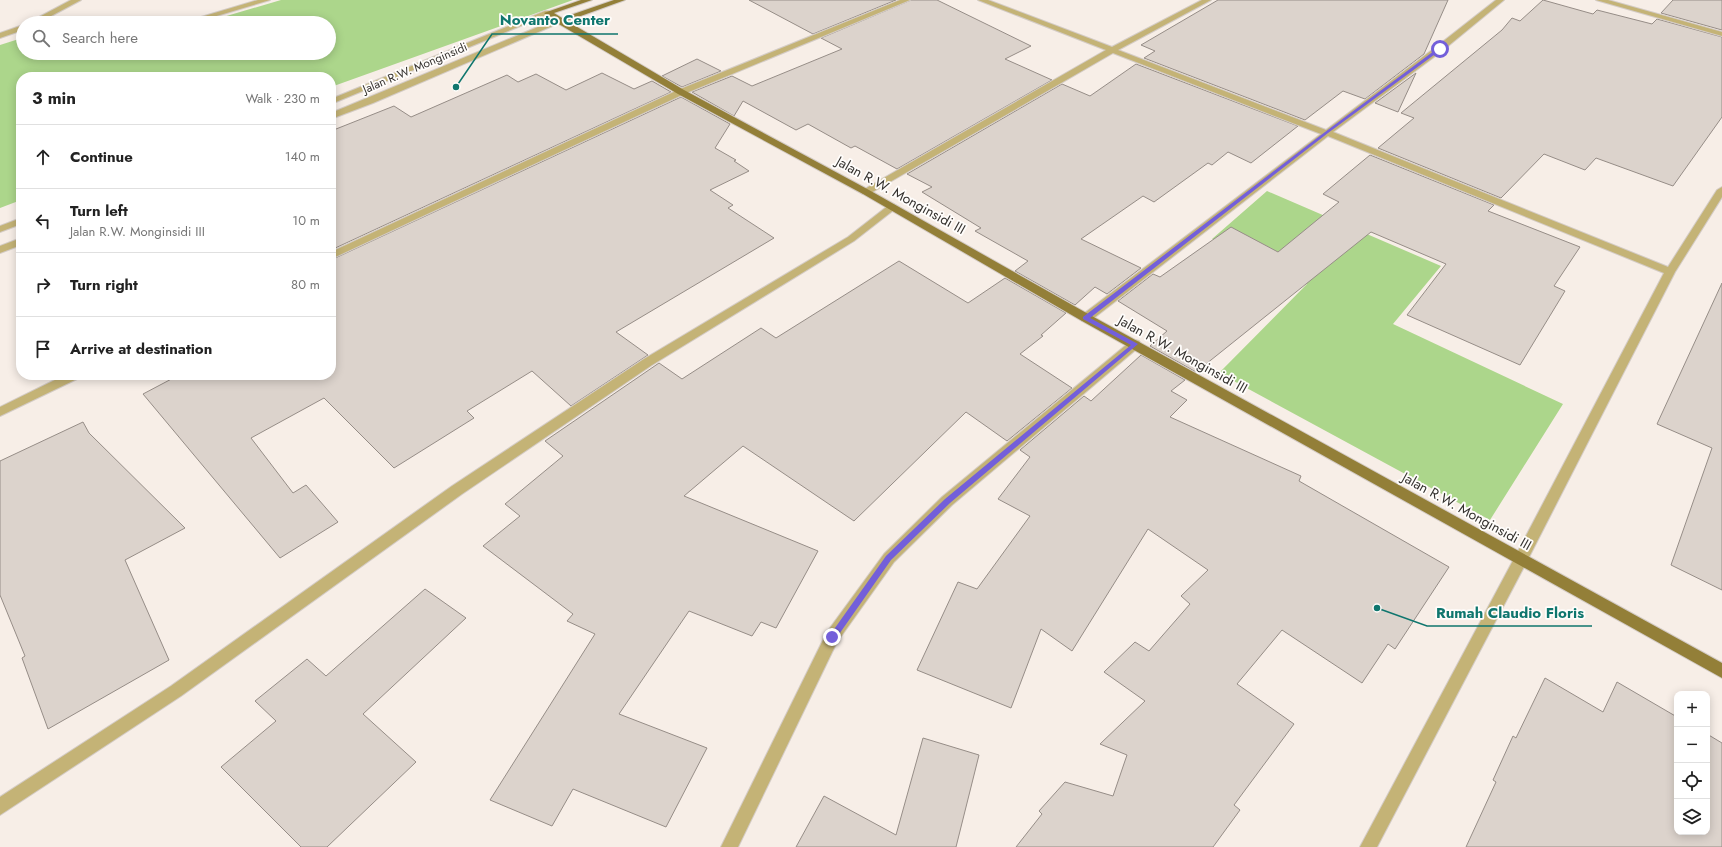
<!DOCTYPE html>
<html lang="en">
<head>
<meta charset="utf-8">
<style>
	body { margin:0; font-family:Jost,sans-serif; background:#f6f6f6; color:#222 }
	.controls { position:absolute; right:12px; bottom:12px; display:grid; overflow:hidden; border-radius:8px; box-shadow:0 2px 10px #0003 }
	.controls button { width:36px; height:36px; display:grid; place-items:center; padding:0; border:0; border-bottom:1px solid #e0e0e0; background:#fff; color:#222; font:20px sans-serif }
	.stop { position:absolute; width:12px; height:12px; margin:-9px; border:3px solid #735fda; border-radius:50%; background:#fff }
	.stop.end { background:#735fda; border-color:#fff; box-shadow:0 1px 4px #0008 }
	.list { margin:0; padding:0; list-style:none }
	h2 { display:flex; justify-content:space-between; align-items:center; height:52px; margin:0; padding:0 16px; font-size:17px }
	h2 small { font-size:13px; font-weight:400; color:#767676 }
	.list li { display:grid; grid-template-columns:26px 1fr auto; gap:12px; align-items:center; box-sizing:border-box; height:64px; padding:0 16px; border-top:1px solid #e0e0e0 }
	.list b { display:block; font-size:15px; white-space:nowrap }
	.list p { margin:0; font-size:13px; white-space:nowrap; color:#767676 }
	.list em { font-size:13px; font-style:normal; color:#767676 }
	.icon { flex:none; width:22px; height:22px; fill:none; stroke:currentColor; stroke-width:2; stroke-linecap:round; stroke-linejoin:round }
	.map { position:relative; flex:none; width:1722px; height:847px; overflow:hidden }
	.search { position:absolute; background:#fff; box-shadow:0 2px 10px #0003; left:16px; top:16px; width:320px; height:44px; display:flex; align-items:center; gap:10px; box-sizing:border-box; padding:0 14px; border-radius:22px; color:#767676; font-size:15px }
	.panel { position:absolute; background:#fff; box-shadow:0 2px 10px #0003; left:16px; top:72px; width:320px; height:308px; border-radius:16px }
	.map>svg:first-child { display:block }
	.green { fill:#acd68b }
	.building { fill:#dcd3cc; stroke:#968d87 }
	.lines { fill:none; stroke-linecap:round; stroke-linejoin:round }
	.minor-casing { stroke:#d4ccc6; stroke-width:2 }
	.major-casing { stroke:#d4ccc6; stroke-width:2 }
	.minor { fill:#c4b376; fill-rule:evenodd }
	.major { fill:#937f38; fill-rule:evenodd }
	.route { fill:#735fda }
	.labels { text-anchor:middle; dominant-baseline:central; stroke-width:3.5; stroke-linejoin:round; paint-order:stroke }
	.far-street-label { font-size:12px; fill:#35322f; stroke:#fffdfb }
	.street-label { font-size:14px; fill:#35322f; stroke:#fffdfb }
	.leader { fill:none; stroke:#0f766e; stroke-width:1.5 }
	.callout-dot { fill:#0f766e; stroke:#fffdfb; stroke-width:1.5 }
	.callout-label { font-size:15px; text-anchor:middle; font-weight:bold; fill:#0f766e; stroke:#fffdfb; stroke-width:3.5; stroke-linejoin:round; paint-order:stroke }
</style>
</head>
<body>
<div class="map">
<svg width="1722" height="847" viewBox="0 0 1722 847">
	<rect width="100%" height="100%" fill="#f7eee7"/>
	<g class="green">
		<path d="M 281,0 L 573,0 L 331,87 L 331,77 L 21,77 L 21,200 L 0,208 L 0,45 L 22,38 L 23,53 L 329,53 L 329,23 L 203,23 Z"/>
		<path d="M 1267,191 L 1441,266 L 1393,324 L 1563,404 L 1490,520 L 1219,373 L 1307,284 L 1212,239 Z"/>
	</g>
	<g class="building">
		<path d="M 749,0 L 896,0 L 813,34 Z"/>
		<path d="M 911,0 L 937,0 L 1031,46 L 1005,59 L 1052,80 L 897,169 L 855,146 L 851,148 L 808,124 L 796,130 L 743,101 L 734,116 L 692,92 L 732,76 L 752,86 L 842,49 L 821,38 Z"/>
		<path d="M 1218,0 L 1448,0 L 1424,54 L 1365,99 L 1343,91 L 1305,120 L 1144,58 L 1155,51 L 1141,45 Z"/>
		<path d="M 1543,0 L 1593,14 L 1597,10 L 1652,24 L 1657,19 L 1722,37 L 1722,117 L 1673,186 L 1596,158 L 1585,170 L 1544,154 L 1501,198 L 1378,148 L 1414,118 L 1401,113 L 1502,30 L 1512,18 L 1520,21 Z"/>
		<path d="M 1673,0 L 1722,0 L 1722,30 L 1661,13 Z"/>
		<path d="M 697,59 L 721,71 L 682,87 L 662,76 Z"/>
		<path d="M 1136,64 L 1298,126 L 1251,163 L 1228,152 L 1212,165 L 1208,163 L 1154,202 L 1143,196 L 1081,239 L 1141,268 L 1107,294 L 1095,287 L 1075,305 L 1015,271 L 1028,261 L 975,231 L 981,228 L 922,192 L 932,187 L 907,174 L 1062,84 L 1090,96 Z"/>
		<path d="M 602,73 L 634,89 L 652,81 L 671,92 L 331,250 L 331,131 L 394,106 L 411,117 L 507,75 L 518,82 L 536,74 L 566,90 Z"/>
		<path d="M 1416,73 L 1398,112 L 1375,103 Z"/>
		<path d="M 681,97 L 730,124 L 715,148 L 736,160 L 734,161 L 749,171 L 710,190 L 733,205 L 728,208 L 774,238 L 616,332 L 648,355 L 571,406 L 532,371 L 467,411 L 474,418 L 394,468 L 324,398 L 251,438 L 293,493 L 306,485 L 338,522 L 280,558 L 143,394 L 179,375 L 331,375 L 331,260 Z"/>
		<path d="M 1370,155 L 1494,205 L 1488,211 L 1580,247 L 1554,286 L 1565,291 L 1520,365 L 1407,315 L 1446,264 L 1371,232 L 1196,372 L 1150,346 L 1167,331 L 1118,301 L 1153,274 L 1160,277 L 1231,227 L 1278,252 L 1339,202 L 1323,194 Z"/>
		<path d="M 899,261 L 968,303 L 1005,278 L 1066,313 L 1041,335 L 1043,336 L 1020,354 L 1072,388 L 1007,441 L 966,412 L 854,521 L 743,446 L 684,496 L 818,551 L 776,628 L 761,622 L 752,636 L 689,611 L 619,714 L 707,748 L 666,827 L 573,789 L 552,826 L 490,800 L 595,634 L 567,621 L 573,614 L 483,546 L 520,516 L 505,504 L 563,456 L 545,441 L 659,363 L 682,379 L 761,328 L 776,338 Z"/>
		<path d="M 1722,283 L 1722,590 L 1671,565 L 1712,448 L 1657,424 Z"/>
		<path d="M 1141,355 L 1185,380 L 1171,391 L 1187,400 L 1170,417 L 1301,476 L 1299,481 L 1449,567 L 1395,649 L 1388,644 L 1362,683 L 1282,630 L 1237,684 L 1294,724 L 1234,805 L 1240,810 L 1213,847 L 1016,847 L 1042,814 L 1039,811 L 1065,782 L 1113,796 L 1127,755 L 1100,744 L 1145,701 L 1104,672 L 1135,642 L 1149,651 L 1190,604 L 1181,596 L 1208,570 L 1148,529 L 1072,651 L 1041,629 L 1011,708 L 917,670 L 958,582 L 977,589 L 1030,516 L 998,499 L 1030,457 L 1020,450 L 1084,396 L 1091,401 Z"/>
		<path d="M 83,422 L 89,433 L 185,528 L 125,560 L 169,660 L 48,729 L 22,658 L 25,656 L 0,595 L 0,461 Z"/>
		<path d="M 425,589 L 466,618 L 363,714 L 416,762 L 327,847 L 301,847 L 221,767 L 276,721 L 255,701 L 307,659 L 326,676 Z"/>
		<path d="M 1545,678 L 1603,712 L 1617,682 L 1677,717 L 1677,832 L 1707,832 L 1707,734 L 1722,743 L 1722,847 L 1466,847 L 1496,782 L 1493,780 L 1513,736 L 1516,738 Z"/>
		<path d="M 923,738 L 979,755 L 956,847 L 796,847 L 824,796 L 896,835 Z"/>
	</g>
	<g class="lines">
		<g class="minor-casing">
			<g id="minor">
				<path d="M 71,0 L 81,0 L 38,23 L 28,23 Z"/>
				<path d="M 258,0 L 270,0 L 193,23 L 181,23 Z"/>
				<path d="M 900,0 L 910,0 L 684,94 L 331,259 L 331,252 L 678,90 Z"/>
				<path d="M 978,0 L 988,0 L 1112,47 L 1202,0 L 1211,0 L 1118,50 L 1326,130 L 1436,47 L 1496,0 L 1504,0 L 1442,51 L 1333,132 L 1668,267 L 1717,190 L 1722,187 L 1722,197 L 1675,272 L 1526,563 L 1377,847 L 1360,847 L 1516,555 L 1664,273 L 1328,136 L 1090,321 L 1082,321 L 1081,318 L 1082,315 L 1321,134 L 1113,53 L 869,194 L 863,194 L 861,192 L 863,190 L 1106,50 Z"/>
				<path d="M 1596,0 L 1608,0 L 1722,32 L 1722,36 Z"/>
				<path d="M 545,11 L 551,11 L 552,13 L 331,104 L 331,99 Z"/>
				<path d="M 557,19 L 563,19 L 564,21 L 373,103 L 331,119 L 331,113 Z"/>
				<path d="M 23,25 L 23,30 L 0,38 L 0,33 Z"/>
				<path d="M 892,204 L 895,205 L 897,207 L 895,209 L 854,241 L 652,365 L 462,494 L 181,696 L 0,815 L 0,797 L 171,686 L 452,486 L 644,359 L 848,237 L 889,205 Z"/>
				<path d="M 21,218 L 21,224 L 0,232 L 0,226 Z"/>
				<path d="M 21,238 L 21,245 L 0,253 L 0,246 Z"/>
				<path d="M 1135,340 L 1139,341 L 1141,344 L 1139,347 L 952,505 L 894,562 L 837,642 L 738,847 L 721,847 L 827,632 L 884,554 L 942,497 L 1131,341 Z"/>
				<path d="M 65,375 L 81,375 L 79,378 L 0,416 L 0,407 Z"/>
			</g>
		</g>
		<g class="major-casing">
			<path id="major" d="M 581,0 L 592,0 L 554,13 L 562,18 L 614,0 L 625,0 L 567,21 L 684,90 L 869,190 L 1090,315 L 1722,663 L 1722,678 L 1082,321 L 863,194 L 678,94 L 557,23 L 544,13 Z"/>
		</g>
		<use href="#minor" class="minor"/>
		<use href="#major" class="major"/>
	</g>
	<path class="route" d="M 1438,48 L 1442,49 L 1328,133 L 1090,318 L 1138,344 L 950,503 L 891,560 L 835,640 L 830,640 L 830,635 L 886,556 L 945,499 L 1131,345 L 1083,319 L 1083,317 L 1325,132 Z"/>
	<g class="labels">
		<g class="far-street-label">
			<text transform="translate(415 68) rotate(-23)">Jalan R.W. Monginsidi</text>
		</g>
		<g class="street-label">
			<text transform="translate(901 195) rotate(29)">Jalan R.W. Monginsidi III</text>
			<text transform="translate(1183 354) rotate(29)">Jalan R.W. Monginsidi III</text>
			<text transform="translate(1467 511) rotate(29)">Jalan R.W. Monginsidi III</text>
		</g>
	</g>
	<path class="leader" d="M456 87L492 34H618M1377 608L1427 626H1592"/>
	<g class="callout-dot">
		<circle cx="456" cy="87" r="4"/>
		<circle cx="1377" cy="608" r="4"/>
	</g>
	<g class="callout-label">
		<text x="555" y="25">Novanto Center</text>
		<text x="1510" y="618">Rumah Claudio Floris</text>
	</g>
</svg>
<div class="controls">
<button>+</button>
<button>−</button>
<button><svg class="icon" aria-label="locate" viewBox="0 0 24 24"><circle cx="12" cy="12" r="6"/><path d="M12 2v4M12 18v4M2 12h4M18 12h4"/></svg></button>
<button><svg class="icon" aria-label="layers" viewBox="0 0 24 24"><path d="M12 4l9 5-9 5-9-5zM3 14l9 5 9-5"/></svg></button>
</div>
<div class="stop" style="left:1440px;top:49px"></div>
<div class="stop end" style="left:832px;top:637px"></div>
<div class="search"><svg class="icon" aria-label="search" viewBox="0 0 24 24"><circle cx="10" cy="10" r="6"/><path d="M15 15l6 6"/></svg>Search here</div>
<section class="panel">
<h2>3 min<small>Walk · 230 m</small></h2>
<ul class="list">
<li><svg class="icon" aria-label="ahead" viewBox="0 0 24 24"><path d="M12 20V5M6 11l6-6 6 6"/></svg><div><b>Continue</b></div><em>140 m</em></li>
<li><svg class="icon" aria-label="left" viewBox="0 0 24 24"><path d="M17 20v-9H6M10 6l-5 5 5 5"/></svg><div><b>Turn left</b><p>Jalan R.W. Monginsidi III</p></div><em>10 m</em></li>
<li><svg class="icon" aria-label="right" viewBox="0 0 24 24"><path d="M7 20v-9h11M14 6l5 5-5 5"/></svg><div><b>Turn right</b></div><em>80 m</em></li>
<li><svg class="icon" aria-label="arrive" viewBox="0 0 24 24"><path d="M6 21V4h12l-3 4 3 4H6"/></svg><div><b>Arrive at destination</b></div></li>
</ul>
</section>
</div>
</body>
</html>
